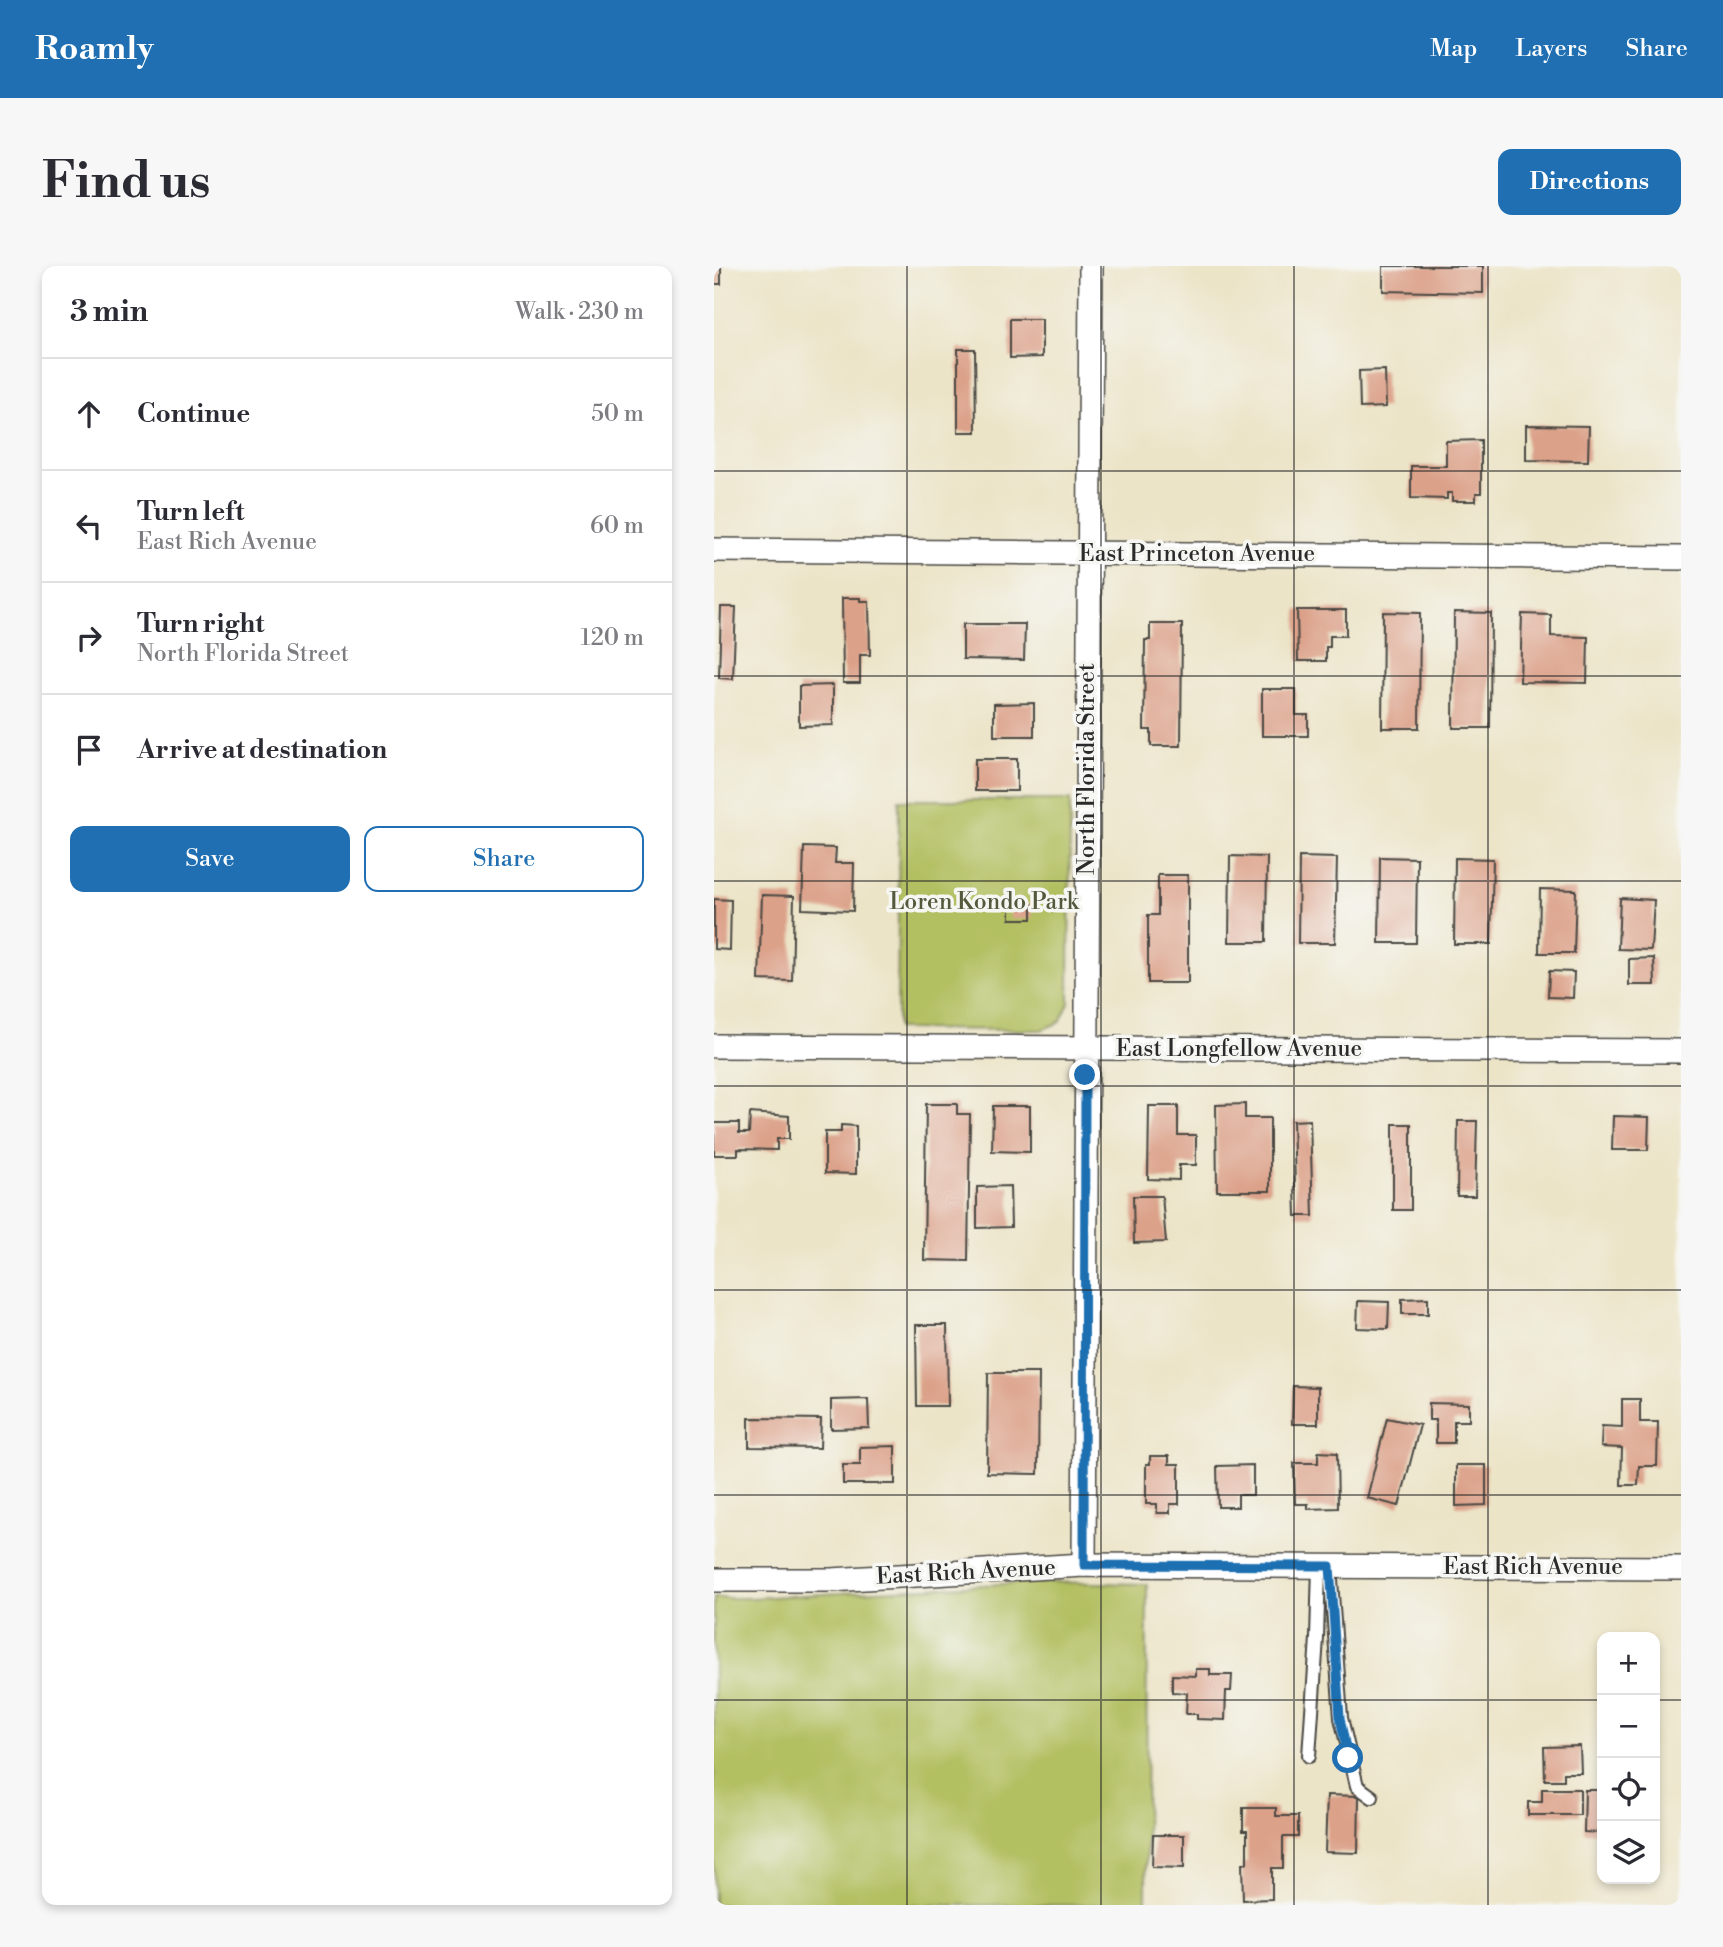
<!DOCTYPE html>
<html lang="en">
<head>
<meta charset="utf-8">
<style>
	body { margin:0; font-family:"Libre Bodoni",serif; background:#f7f7f7; color:#2b2b33 }
	.controls { position:absolute; right:21px; bottom:21px; display:grid; overflow:hidden; border-radius:14px; box-shadow:0 4px 10px #0003 }
	.controls button { width:63px; height:63px; display:grid; place-items:center; padding:0; border:0; border-bottom:2px solid #e1e1e2; background:#fff; color:#2b2b33; font:35px sans-serif }
	.stop { position:absolute; width:21px; height:21px; margin:-16px; border:5px solid #1f6fb2; border-radius:50%; background:#fff }
	.stop.end { background:#1f6fb2; border-color:#fff; box-shadow:0 2px 7px #0008 }
	.list { margin:0; padding:0; list-style:none }
	h2 { display:flex; justify-content:space-between; align-items:center; height:91px; margin:0; padding:0 28px; font-size:30px }
	h2 small { font-size:23px; font-weight:400; color:#7c7c81 }
	.list li { display:grid; grid-template-columns:46px 1fr auto; gap:21px; align-items:center; box-sizing:border-box; height:112px; padding:0 28px; border-top:2px solid #e1e1e2 }
	.list b { display:block; font-size:26px; white-space:nowrap }
	.list p { margin:0; font-size:23px; white-space:nowrap; color:#7c7c81 }
	.list em { font-size:23px; font-style:normal; color:#7c7c81 }
	.actions { display:flex; gap:14px; padding:21px 28px }
	.actions a { flex:1; padding:16px 0; border:2px solid #1f6fb2; border-radius:14px; text-align:center; font-size:24px; color:#1f6fb2 }
	.actions .main { background:#1f6fb2; color:#fff }
	.icon { flex:none; width:38px; height:38px; fill:none; stroke:currentColor; stroke-width:2; stroke-linecap:round; stroke-linejoin:round }
	.map { position:relative; flex:none; width:967px; height:1639px; overflow:hidden; border-radius:14px }
	header { display:flex; align-items:center; gap:42px; box-sizing:border-box; height:98px; padding:0 35px; background:#1f6fb2; color:#fff }
	header strong { font-size:33px }
	nav { display:flex; gap:38px; margin-inline-start:auto; font-size:24px }
	.intro { display:flex; align-items:center; justify-content:space-between; box-sizing:border-box; height:168px; padding:0 42px }
	h1 { margin:0; font-size:49px }
	.button { padding:18px 32px; border-radius:14px; background:#1f6fb2; color:#fff; font-size:24px; font-weight:700 }
	main { display:flex; gap:42px; padding:0 42px }
	aside { flex:1; background:#fff; border-radius:14px; box-shadow:0 4px 10px #0003 }
	.map>svg:first-child { display:block }
	.green { fill:#b3c062; stroke:#6f7646; stroke-width:2 }
	.building { fill:#dca189 }
	.lines { fill:none; stroke-linecap:round; stroke-linejoin:round }
	.lane-casing { stroke:#484742; stroke-width:16 }
	.street-casing { stroke:#484742; stroke-width:26 }
	.lane { stroke:#fff; stroke-width:12 }
	.street { stroke:#fff; stroke-width:23 }
	.route { stroke:#1f6fb2; stroke-width:9 }
	.grid { fill:none; stroke:#2b2b2b; stroke-width:2; stroke-opacity:0.55 }
	.labels { text-anchor:middle; dominant-baseline:central; stroke-width:7; stroke-linejoin:round; paint-order:stroke }
	.street-label { font-size:23px; fill:#2b2b2b; stroke:#f6f6f2 }
	.park-label { font-size:23px; fill:#54583c; stroke:#f6f6f2 }
</style>
</head>
<body>
<header>
<strong>Roamly</strong>
<nav><a>Map</a><a>Layers</a><a>Share</a></nav>
</header>
<div class="intro"><h1>Find us</h1><a class="button">Directions</a></div>
<main>
<aside>
<h2>3 min<small>Walk · 230 m</small></h2>
<ul class="list">
<li><svg class="icon" aria-label="ahead" viewBox="0 0 24 24"><path d="M12 20V5M6 11l6-6 6 6"/></svg><div><b>Continue</b></div><em>50 m</em></li>
<li><svg class="icon" aria-label="left" viewBox="0 0 24 24"><path d="M17 20v-9H6M10 6l-5 5 5 5"/></svg><div><b>Turn left</b><p>East Rich Avenue</p></div><em>60 m</em></li>
<li><svg class="icon" aria-label="right" viewBox="0 0 24 24"><path d="M7 20v-9h11M14 6l5 5-5 5"/></svg><div><b>Turn right</b><p>North Florida Street</p></div><em>120 m</em></li>
<li><svg class="icon" aria-label="arrive" viewBox="0 0 24 24"><path d="M6 21V4h12l-3 4 3 4H6"/></svg><div><b>Arrive at destination</b></div></li>
</ul>
<div class="actions"><a class="main">Save</a><a>Share</a></div>
</aside>
<div class="map">
<svg width="967" height="1639" viewBox="0 0 967 1639">
	<rect width="100%" height="100%" fill="#f6f6f2"/>
	<filter id="ink" filterUnits="userSpaceOnUse"><feTurbulence type="fractalNoise" baseFrequency=".0143" numOctaves="2"/><feDisplacementMap in="SourceGraphic" scale="14" xChannelSelector="R" yChannelSelector="G"/><feConvolveMatrix kernelMatrix="1 2 1 2 8 2 1 2 1" color-interpolation-filters="sRGB"/></filter>
	<filter id="wash" filterUnits="userSpaceOnUse"><feTurbulence type="fractalNoise" baseFrequency=".00686" numOctaves="4" result="noise"/><feDisplacementMap in="SourceGraphic" scale="28" xChannelSelector="R" yChannelSelector="G"/><feGaussianBlur stdDeviation="1.57" result="paint"/><feColorMatrix in="noise" values="0 0 0 0 0 0 0 0 0 0 0 0 0 0 0 0 0 1.4 0 .05"/><feComposite in="paint" operator="in"/></filter>
	<g filter="url(#wash)">
		<rect width="100%" height="100%" fill="#ece4c7"/>
		<g class="green">
			<path d="M 185,534 L 356,534 L 355,737 L 346,756 L 327,764 L 183,763 Z"/>
			<path d="M 323,1316 L 433,1318 L 432,1639 L 0,1639 L 0,1332 L 38,1332 Z"/>
		</g>
		<g id="blocks">
			<g class="building">
				<rect x="0" y="0" width="7" height="18"/>
				<path d="M 669,0 L 769,0 L 769,27 L 669,25 Z"/>
				<path d="M 296,53 L 328,53 L 328,91 L 296,92 Z"/>
				<path d="M 244,83 L 261,83 L 262,166 L 244,166 Z"/>
				<path d="M 671,104 L 672,141 L 646,142 L 645,105 Z"/>
				<path d="M 812,159 L 875,160 L 874,195 L 812,194 Z"/>
				<path d="M 767,174 L 767,227 L 762,227 L 762,235 L 738,235 L 738,227 L 733,227 L 733,233 L 697,232 L 697,200 L 732,200 L 732,175 Z"/>
				<path d="M 128,332 L 146,332 L 146,335 L 155,335 L 156,389 L 146,389 L 146,417 L 129,417 Z"/>
				<path d="M 7,341 L 22,341 L 19,413 L 5,412 Z"/>
				<path d="M 583,344 L 632,344 L 632,370 L 616,370 L 616,381 L 612,381 L 612,395 L 584,395 Z"/>
				<path d="M 669,346 L 706,347 L 705,462 L 668,462 Z"/>
				<path d="M 740,346 L 777,347 L 776,462 L 739,462 Z"/>
				<path d="M 808,348 L 837,349 L 837,370 L 874,371 L 873,417 L 806,416 Z"/>
				<path d="M 249,358 L 311,358 L 310,394 L 249,393 Z"/>
				<path d="M 436,358 L 468,358 L 467,480 L 437,480 L 437,464 L 430,464 L 431,374 L 436,374 Z"/>
				<path d="M 119,419 L 119,459 L 85,460 L 85,420 Z"/>
				<path d="M 548,423 L 582,423 L 582,449 L 594,449 L 594,470 L 548,470 Z"/>
				<path d="M 320,437 L 320,470 L 280,470 L 280,438 Z"/>
				<rect x="261" y="493" width="42" height="32"/>
				<path d="M 90,581 L 122,582 L 121,597 L 140,597 L 139,645 L 88,643 Z"/>
				<path d="M 516,590 L 553,591 L 552,676 L 515,676 Z"/>
				<path d="M 585,591 L 623,592 L 621,677 L 584,677 Z"/>
				<path d="M 666,591 L 703,592 L 702,677 L 665,677 Z"/>
				<path d="M 741,592 L 779,593 L 777,678 L 740,678 Z"/>
				<path d="M 444,609 L 474,609 L 474,717 L 434,717 L 434,649 L 444,649 Z"/>
				<path d="M 826,623 L 862,624 L 860,687 L 825,687 Z"/>
				<path d="M 48,629 L 80,630 L 78,715 L 45,714 Z"/>
				<path d="M 906,632 L 940,634 L 937,684 L 904,683 Z"/>
				<path d="M 0,633 L 17,634 L 16,684 L 0,683 Z"/>
				<rect x="296" y="638" width="22" height="15"/>
				<path d="M 940,692 L 941,719 L 915,719 L 915,693 Z"/>
				<path d="M 835,705 L 860,706 L 859,732 L 834,731 Z"/>
				<path d="M 212,838 L 243,838 L 243,848 L 256,848 L 254,995 L 210,994 Z"/>
				<path d="M 531,838 L 531,852 L 556,852 L 556,925 L 503,925 L 502,839 Z"/>
				<path d="M 279,840 L 316,840 L 316,886 L 278,885 Z"/>
				<path d="M 435,840 L 464,840 L 464,869 L 482,869 L 482,899 L 465,899 L 465,914 L 434,913 Z"/>
				<path d="M 36,847 L 75,850 L 75,873 L 63,873 L 63,884 L 24,883 L 24,889 L 0,889 L 0,857 L 25,857 L 25,867 L 35,867 Z"/>
				<path d="M 899,850 L 935,851 L 934,884 L 898,884 Z"/>
				<path d="M 596,854 L 599,950 L 582,950 L 579,855 Z"/>
				<path d="M 744,855 L 763,855 L 761,930 L 743,930 Z"/>
				<rect x="679" y="858" width="18" height="86"/>
				<path d="M 127,859 L 142,860 L 142,908 L 111,907 L 111,866 L 127,866 Z"/>
				<path d="M 296,920 L 297,961 L 263,962 L 263,921 Z"/>
				<path d="M 419,930 L 448,930 L 452,976 L 420,977 Z"/>
				<path d="M 714,1032 L 714,1048 L 688,1048 L 688,1033 Z"/>
				<path d="M 644,1035 L 675,1036 L 674,1063 L 643,1062 Z"/>
				<path d="M 202,1059 L 233,1059 L 234,1140 L 203,1140 Z"/>
				<path d="M 274,1107 L 325,1107 L 324,1208 L 273,1207 Z"/>
				<path d="M 579,1120 L 604,1121 L 604,1158 L 578,1158 Z"/>
				<path d="M 154,1133 L 155,1162 L 117,1163 L 117,1134 Z"/>
				<path d="M 908,1133 L 926,1133 L 926,1156 L 944,1156 L 943,1200 L 925,1200 L 924,1219 L 907,1219 L 908,1182 L 887,1181 L 888,1160 L 908,1161 Z"/>
				<path d="M 715,1137 L 755,1138 L 755,1155 L 740,1155 L 740,1177 L 722,1177 L 722,1154 L 715,1154 Z"/>
				<path d="M 35,1152 L 107,1153 L 106,1182 L 35,1181 Z"/>
				<path d="M 673,1152 L 706,1159 L 685,1240 L 653,1232 Z"/>
				<path d="M 181,1180 L 181,1218 L 129,1218 L 129,1199 L 146,1199 L 146,1181 Z"/>
				<path d="M 604,1186 L 623,1187 L 624,1242 L 594,1243 L 594,1238 L 581,1238 L 580,1197 L 604,1197 Z"/>
				<path d="M 436,1190 L 455,1190 L 455,1198 L 465,1198 L 465,1238 L 456,1238 L 456,1247 L 443,1247 L 443,1238 L 432,1238 L 432,1198 L 436,1198 Z"/>
				<path d="M 539,1199 L 539,1229 L 524,1229 L 524,1241 L 504,1241 L 503,1200 Z"/>
				<path d="M 742,1199 L 772,1199 L 772,1239 L 742,1240 Z"/>
				<path d="M 482,1403 L 496,1403 L 496,1409 L 518,1409 L 517,1425 L 512,1425 L 511,1454 L 483,1453 L 483,1448 L 472,1448 L 473,1427 L 458,1426 L 458,1409 L 482,1410 Z"/>
				<path d="M 866,1480 L 867,1507 L 850,1507 L 850,1514 L 831,1514 L 830,1481 Z"/>
				<path d="M 828,1523 L 866,1523 L 866,1549 L 814,1549 L 814,1536 L 828,1536 Z"/>
				<path d="M 871,1524 L 888,1524 L 888,1567 L 870,1566 Z"/>
				<path d="M 613,1529 L 645,1530 L 644,1587 L 611,1586 Z"/>
				<path d="M 529,1542 L 562,1542 L 562,1550 L 584,1550 L 584,1571 L 569,1571 L 569,1602 L 558,1602 L 558,1633 L 529,1634 L 528,1597 L 533,1597 L 533,1565 L 529,1565 Z"/>
				<path d="M 439,1569 L 470,1569 L 470,1602 L 438,1601 Z"/>
			</g>
		</g>
	</g>
	<g filter="url(#ink)">
		<use href="#blocks" fill-opacity="0" stroke="#484742" stroke-width="2"/>
		<g class="lines">
			<g class="lane-casing">
				<g id="lane">
					<path d="M 616,1300 L 627,1452 L 643,1520 L 658,1531"/>
					<path d="M 595,1490 L 603,1372 L 605,1300"/>
				</g>
			</g>
			<g class="street-casing">
				<g id="street">
					<path d="M 0,284 L 967,292"/>
					<path d="M 0,780 L 967,785"/>
					<path d="M 370,1299 L 377,0"/>
					<path d="M 0,1314 L 117,1314 L 370,1299 L 967,1302"/>
				</g>
			</g>
			<use href="#lane" class="lane"/>
			<use href="#street" class="street"/>
		</g>
	</g>
	<g class="lines" filter="url(#ink)">
		<path class="route" d="M 371,809 L 370,1299 L 616,1300 L 626,1452 L 634,1492"/>
	</g>
	<path class="grid" d="M 193,0 L 193,1639M 387,0 L 387,1639M 580,0 L 580,1639M 774,0 L 774,1639M 0,205 L 967,205M 0,410 L 967,410M 0,615 L 967,615M 0,820 L 967,820M 0,1024 L 967,1024M 0,1229 L 967,1229M 0,1434 L 888,1434M 941,1434 L 967,1434"/>
	<g class="labels">
		<g class="street-label">
			<text x="483" y="288">East Princeton Avenue</text>
			<text transform="translate(373 503) rotate(-90)">North Florida Street</text>
			<text x="525" y="783">East Longfellow Avenue</text>
			<text x="819" y="1301">East Rich Avenue</text>
			<text transform="translate(252 1306) rotate(-3)">East Rich Avenue</text>
		</g>
		<g class="park-label">
			<text x="270" y="636">Loren Kondo Park</text>
		</g>
	</g>
</svg>
<div class="controls">
<button>+</button>
<button>−</button>
<button><svg class="icon" aria-label="locate" viewBox="0 0 24 24"><circle cx="12" cy="12" r="6"/><path d="M12 2v4M12 18v4M2 12h4M18 12h4"/></svg></button>
<button><svg class="icon" aria-label="layers" viewBox="0 0 24 24"><path d="M12 4l9 5-9 5-9-5zM3 14l9 5 9-5"/></svg></button>
</div>
<div class="stop" style="left:634px;top:1492px"></div>
<div class="stop end" style="left:371px;top:809px"></div>
</div>
</main>
</body>
</html>
